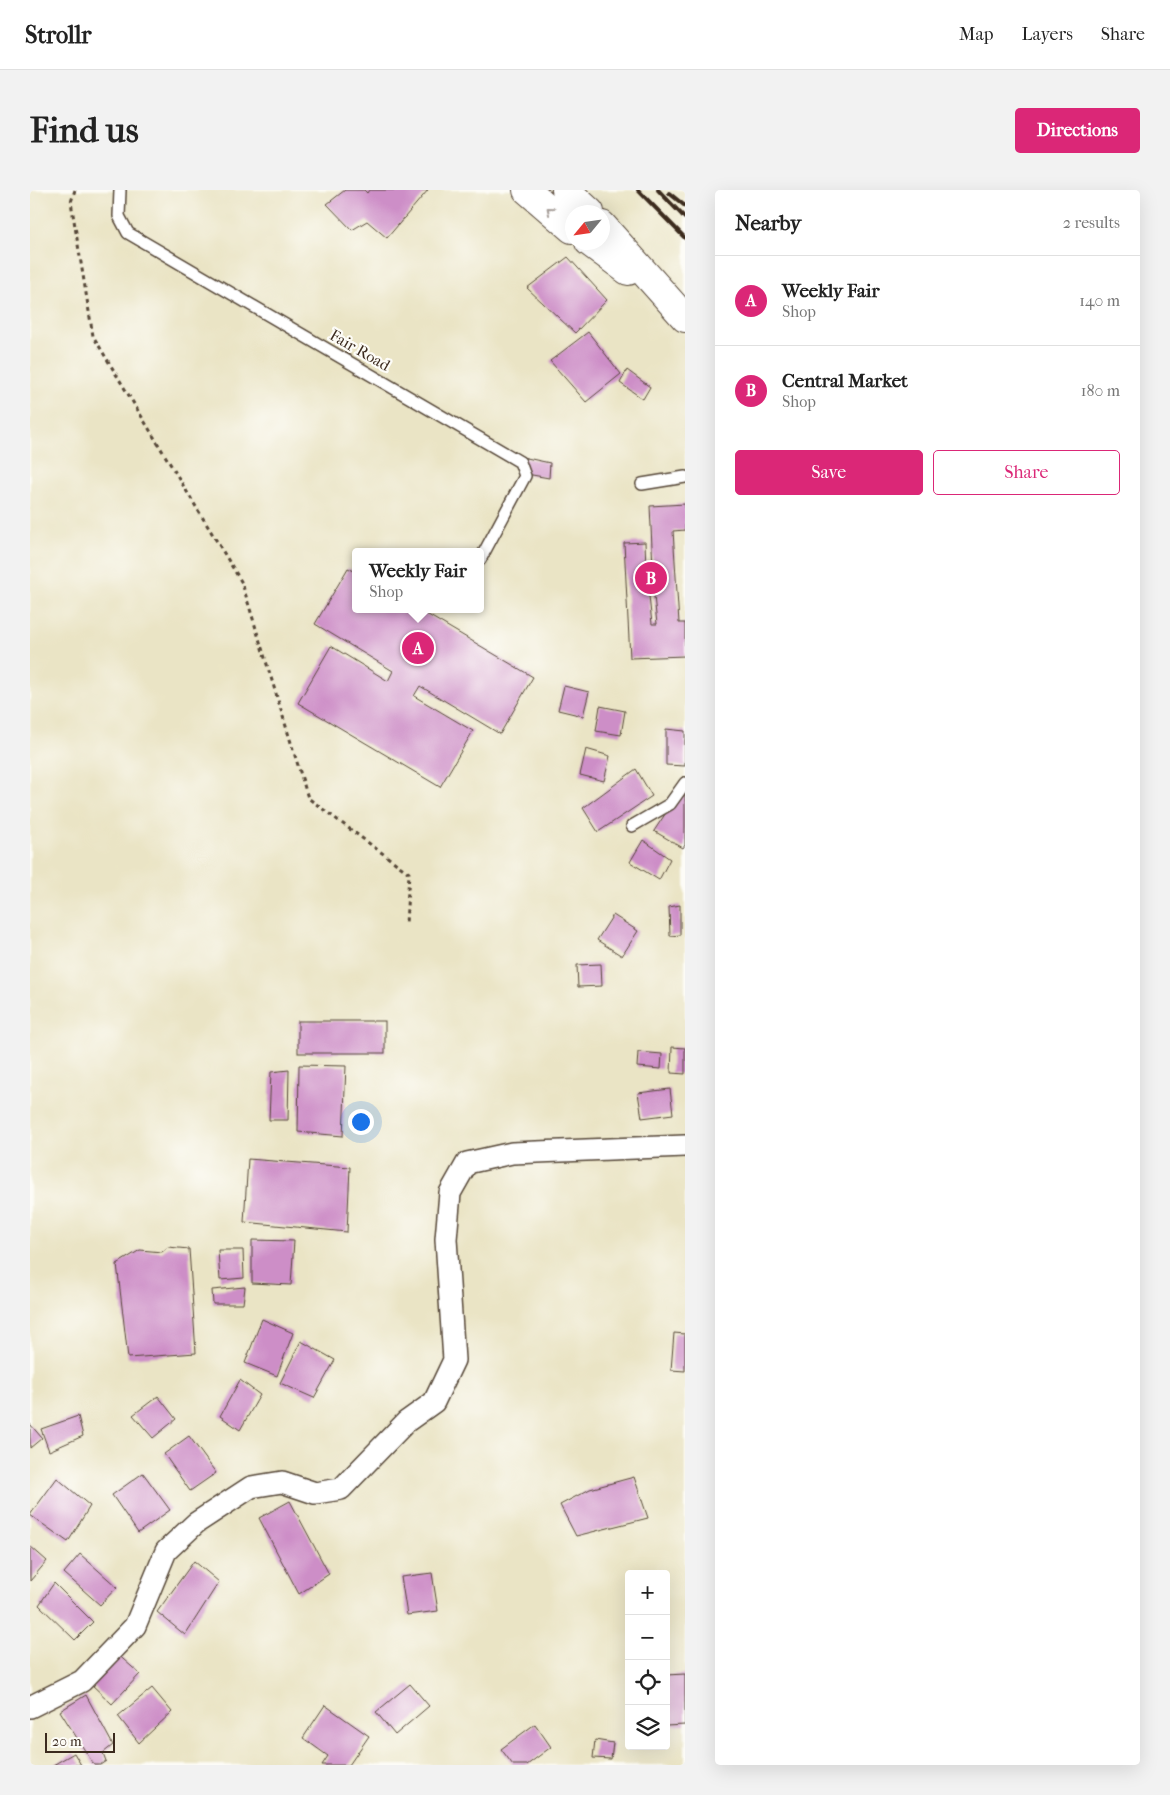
<!DOCTYPE html>
<html lang="en">
<head>
<meta charset="utf-8">
<style>
	body { margin:0; font-family:"IM FELL French Canon",serif; background:#f2f2f2; color:#222 }
	.controls { position:absolute; right:15px; bottom:15px; display:grid; overflow:hidden; border-radius:5px; box-shadow:0 5px 20px #0002 }
	.controls button { width:45px; height:45px; display:grid; place-items:center; padding:0; border:0; border-bottom:1px solid #e0e0e0; background:#fff; color:#222; font:25px sans-serif }
	.compass { position:absolute; left:535px; top:15px; width:45px; height:45px; border-radius:50%; background:#fff; box-shadow:0 5px 20px #0002; rotate:241deg }
	.scale { position:absolute; left:15px; bottom:12px; width:70px; box-sizing:border-box; padding-left:5px; border:2px solid #3b2a1e; border-top:0; font-size:14px; line-height:18px; white-space:nowrap; color:#3b2a1e; -webkit-text-stroke:4px #fdfcf7; paint-order:stroke }
	.you { position:absolute; left:330px; top:931px; width:18px; height:18px; margin:-12px; border:4px solid #fff; border-radius:50%; background:#1a73e8; box-shadow:0 0 0 8px #1a73e833 }
	.badge { display:grid; place-items:center; width:32px; height:32px; border-radius:50%; background:#db2777; color:#fff; font-size:16px; font-weight:700 }
	.pin { position:absolute; translate:-50% -50%; border:2px solid #fff; box-shadow:0 1px 5px #0006 }
	.popup { position:absolute; left:322px; top:358px; width:132px; height:65px; box-sizing:border-box; display:grid; place-content:center; border-radius:5px; background:#fff; filter:drop-shadow(0 1px 4px #0005); font-size:16px; white-space:nowrap; color:#767676 }
	.popup b { font-size:19px; color:#222 }
	.popup::after { content:''; position:absolute; left:50%; top:100%; margin-left:-10px; border:10px solid transparent; border-top-color:#fff }
	.list { margin:0; padding:0; list-style:none }
	h2 { display:flex; justify-content:space-between; align-items:center; height:65px; margin:0; padding:0 20px; font-size:21px }
	h2 small { font-size:16px; font-weight:400; color:#767676 }
	.list li { display:grid; grid-template-columns:32px 1fr auto; gap:15px; align-items:center; box-sizing:border-box; height:90px; padding:0 20px; border-top:1px solid #e0e0e0 }
	.list b { display:block; font-size:19px; white-space:nowrap }
	.list p { margin:0; font-size:16px; white-space:nowrap; color:#767676 }
	.list em { font-size:16px; font-style:normal; color:#767676 }
	.actions { display:flex; gap:10px; padding:15px 20px }
	.actions a { flex:1; padding:11px 0; border:1px solid #db2777; border-radius:5px; text-align:center; font-size:18px; color:#db2777 }
	.actions .main { background:#db2777; color:#fff }
	.icon { flex:none; width:28px; height:28px; fill:none; stroke:currentColor; stroke-width:2; stroke-linecap:round; stroke-linejoin:round }
	.map { position:relative; flex:none; width:655px; height:1575px; overflow:hidden; border-radius:5px }
	header { display:flex; align-items:center; gap:30px; box-sizing:border-box; height:70px; padding:0 25px; background:#fff; border-bottom:1px solid #e0e0e0 }
	header strong { font-size:24px }
	nav { display:flex; gap:28px; margin-inline-start:auto; font-size:18px }
	.intro { display:flex; align-items:center; justify-content:space-between; box-sizing:border-box; height:120px; padding:0 30px }
	h1 { margin:0; font-size:35px }
	.button { padding:12px 22px; border-radius:5px; background:#db2777; color:#fff; font-size:18px; font-weight:700 }
	main { display:flex; gap:30px; padding:0 30px }
	aside { flex:1; background:#fff; border-radius:5px; box-shadow:0 5px 20px #0002 }
	.map>svg:first-child { display:block }
	.building { fill:#cd8ec7; fill-rule:evenodd }
	.lines { fill:none; stroke-linecap:round; stroke-linejoin:round }
	.service-casing { stroke:#554637; stroke-width:14 }
	.minor-casing { stroke:#554637; stroke-width:24 }
	.primary-casing { stroke:#554637; stroke-width:30 }
	.path { stroke:#554637; stroke-width:3; stroke-dasharray:4 4; stroke-linecap:butt }
	.service { stroke:#fff; stroke-width:11 }
	.minor { stroke:#fff; stroke-width:21 }
	.primary { stroke:#fff; stroke-width:28 }
	.rail { stroke:#3b2a1e; stroke-width:4 }
	.oneway { stroke:#a79f9a }
	.labels { text-anchor:middle; dominant-baseline:central; stroke-width:4.5; stroke-linejoin:round; paint-order:stroke }
	.street-label { font-size:16px; fill:#3b2a1e; stroke:#fdfcf7 }
</style>
</head>
<body>
<header>
<strong>Strollr</strong>
<nav><a>Map</a><a>Layers</a><a>Share</a></nav>
</header>
<div class="intro"><h1>Find us</h1><a class="button">Directions</a></div>
<main>
<div class="map">
<svg width="655" height="1575" viewBox="0 0 655 1575">
	<rect width="100%" height="100%" fill="#fdfcf7"/>
	<filter id="ink" filterUnits="userSpaceOnUse"><feTurbulence type="fractalNoise" baseFrequency=".02" numOctaves="2"/><feDisplacementMap in="SourceGraphic" scale="10" xChannelSelector="R" yChannelSelector="G"/><feConvolveMatrix kernelMatrix="1 2 1 2 8 2 1 2 1" color-interpolation-filters="sRGB"/></filter>
	<filter id="wash" filterUnits="userSpaceOnUse"><feTurbulence type="fractalNoise" baseFrequency=".0096" numOctaves="4" result="noise"/><feDisplacementMap in="SourceGraphic" scale="20" xChannelSelector="R" yChannelSelector="G"/><feGaussianBlur stdDeviation="1.12" result="paint"/><feColorMatrix in="noise" values="0 0 0 0 0 0 0 0 0 0 0 0 0 0 0 0 0 1.4 0 .05"/><feComposite in="paint" operator="in"/></filter>
	<g filter="url(#wash)">
		<rect width="100%" height="100%" fill="#eae4c5"/>
		<g id="blocks">
			<g class="building">
				<path d="M 315,0 L 334,0 L 337,3 L 339,0 L 398,0 L 357,48 L 337,31 L 322,40 L 297,14 Z"/>
				<path d="M 538,67 L 577,110 L 545,143 L 497,98 Z"/>
				<path d="M 558,142 L 591,184 L 556,212 L 520,171 Z"/>
				<path d="M 597,180 L 620,197 L 613,209 L 590,193 Z"/>
				<path d="M 492,267 L 520,273 L 519,288 L 491,283 Z"/>
				<path d="M 655,314 L 655,340 L 643,341 L 649,433 L 655,433 L 655,466 L 600,468 L 594,353 L 615,352 L 616,378 L 623,378 L 620,316 ZM 618,397 L 623,397 L 627,434 L 622,434 Z"/>
				<path d="M 318,378 L 326,382 L 326,419 L 388,419 L 503,487 L 470,544 L 390,496 L 384,506 L 443,541 L 410,597 L 268,513 L 301,456 L 358,491 L 363,481 L 285,434 Z"/>
				<path d="M 534,496 L 559,502 L 553,526 L 528,520 Z"/>
				<path d="M 570,516 L 595,521 L 591,545 L 566,541 Z"/>
				<path d="M 636,539 L 655,541 L 655,576 L 636,575 Z"/>
				<path d="M 556,559 L 580,566 L 574,591 L 550,585 Z"/>
				<path d="M 606,579 L 622,606 L 568,642 L 553,618 Z"/>
				<path d="M 655,594 L 655,655 L 653,658 L 624,641 Z"/>
				<path d="M 613,650 L 640,669 L 629,690 L 600,672 Z"/>
				<path d="M 650,715 L 650,745 L 640,746 L 639,717 Z"/>
				<path d="M 583,725 L 608,741 L 592,766 L 567,750 Z"/>
				<path d="M 571,774 L 572,796 L 548,797 L 547,775 Z"/>
				<rect x="268" y="831" width="87" height="32"/>
				<path d="M 642,857 L 655,858 L 655,884 L 641,883 Z"/>
				<path d="M 608,862 L 632,864 L 631,879 L 607,877 Z"/>
				<path d="M 269,875 L 316,876 L 313,946 L 268,942 Z"/>
				<path d="M 259,880 L 258,930 L 239,930 L 241,882 Z"/>
				<path d="M 640,899 L 643,924 L 612,928 L 608,903 Z"/>
				<path d="M 218,969 L 320,977 L 317,1042 L 214,1032 Z"/>
				<path d="M 222,1050 L 264,1051 L 261,1095 L 222,1093 Z"/>
				<path d="M 138,1057 L 159,1059 L 166,1163 L 98,1168 L 87,1074 L 110,1060 L 132,1062 Z"/>
				<path d="M 188,1060 L 213,1060 L 214,1088 L 190,1090 Z"/>
				<path d="M 215,1097 L 213,1114 L 183,1114 L 182,1100 Z"/>
				<path d="M 232,1129 L 263,1143 L 247,1186 L 215,1173 Z"/>
				<path d="M 644,1143 L 655,1144 L 655,1181 L 641,1180 Z"/>
				<path d="M 271,1151 L 305,1170 L 284,1208 L 250,1193 Z"/>
				<path d="M 210,1190 L 230,1205 L 210,1240 L 190,1226 Z"/>
				<path d="M 128,1206 L 146,1229 L 123,1248 L 103,1225 Z"/>
				<path d="M 48,1226 L 53,1246 L 19,1261 L 11,1239 Z"/>
				<path d="M 0,1234 L 12,1248 L 0,1258 Z"/>
				<path d="M 159,1246 L 186,1283 L 160,1301 L 134,1264 Z"/>
				<path d="M 113,1283 L 140,1320 L 108,1343 L 82,1305 Z"/>
				<path d="M 604,1287 L 618,1328 L 546,1346 L 530,1315 L 560,1299 Z"/>
				<path d="M 27,1288 L 60,1316 L 38,1352 L 0,1325 Z"/>
				<path d="M 260,1311 L 299,1384 L 269,1404 L 229,1328 Z"/>
				<path d="M 0,1356 L 17,1371 L 0,1391 Z"/>
				<path d="M 50,1364 L 87,1397 L 70,1415 L 34,1383 Z"/>
				<path d="M 164,1371 L 189,1392 L 155,1445 L 127,1422 Z"/>
				<path d="M 402,1383 L 408,1421 L 377,1425 L 371,1387 Z"/>
				<path d="M 24,1393 L 63,1432 L 45,1450 L 9,1415 Z"/>
				<path d="M 85,1462 L 110,1484 L 82,1514 L 58,1491 Z"/>
				<path d="M 655,1484 L 655,1535 L 636,1536 L 636,1485 Z"/>
				<path d="M 380,1494 L 399,1516 L 365,1545 L 346,1522 Z"/>
				<path d="M 122,1498 L 142,1522 L 109,1553 L 88,1526 Z"/>
				<path d="M 56,1505 L 83,1555 L 73,1563 L 76,1571 L 70,1575 L 64,1575 L 30,1521 Z"/>
				<path d="M 295,1515 L 339,1546 L 319,1575 L 292,1575 L 298,1566 L 273,1548 Z"/>
				<path d="M 505,1534 L 521,1557 L 497,1575 L 483,1575 L 471,1559 Z"/>
				<path d="M 565,1550 L 583,1553 L 581,1569 L 563,1568 Z"/>
				<path d="M 44,1563 L 51,1575 L 23,1575 Z"/>
			</g>
		</g>
	</g>
	<g filter="url(#ink)">
		<use href="#blocks" fill-opacity="0" stroke="#554637" stroke-width="1"/>
		<g class="lines">
			<g class="service-casing">
				<g id="service">
					<path d="M 90,0 L 89,26 L 98,43 L 490,272 L 495,286 L 450,370"/>
					<path d="M 612,294 L 655,287"/>
					<path d="M 602,636 L 640,614 L 655,593"/>
				</g>
			</g>
			<g class="minor-casing">
				<path id="minor" d="M 0,1517 L 52,1491 L 105,1436 L 136,1361 L 166,1333 L 221,1297 L 252,1292 L 285,1303 L 311,1299 L 376,1232 L 404,1212 L 424,1170 L 416,1049 L 420,1003 L 437,973 L 482,963 L 655,956"/>
			</g>
			<g class="primary-casing">
				<g id="primary">
					<path d="M 497,0 L 542,39"/>
					<path d="M 536,0 L 560,22"/>
					<path d="M 572,35 L 655,128"/>
					<path d="M 559,52 L 598,81"/>
				</g>
			</g>
			<path class="path" d="M 45,0 L 41,12 L 63,146 L 212,393 L 278,608 L 379,683 L 376,734"/>
			<use href="#service" class="service"/>
			<use href="#minor" class="minor"/>
			<use href="#primary" class="primary"/>
			<g class="rail">
				<path d="M 608,0 L 655,48"/>
				<path d="M 628,0 L 655,28"/>
				<path d="M 639,3 L 655,16"/>
			</g>
		</g>
		<defs><path id="oneway-chevron" d="M-2-3.5L2.5 0L-2 3.5" fill="none" stroke-width="1.6" stroke-linecap="round" stroke-linejoin="round" transform="scale(1.25)"/></defs>
		<use class="oneway" href="#oneway-chevron" transform="translate(520 20) rotate(-140)"/>
	</g>
	<g class="labels">
		<g class="street-label">
			<text transform="translate(330 160) rotate(30)">Fair Road</text>
		</g>
	</g>
</svg>
<div class="controls">
<button>+</button>
<button>−</button>
<button><svg class="icon" aria-label="locate" viewBox="0 0 24 24"><circle cx="12" cy="12" r="6"/><path d="M12 2v4M12 18v4M2 12h4M18 12h4"/></svg></button>
<button><svg class="icon" aria-label="layers" viewBox="0 0 24 24"><path d="M12 4l9 5-9 5-9-5zM3 14l9 5 9-5"/></svg></button>
</div>
<svg class="compass" viewBox="-18 -18 36 36"><path d="M0-13l5 13h-10z" fill="#e53935"/><path d="M0 13l5-13h-10z" fill="#767676"/></svg>
<div class="scale">20 m</div>
<div class="you"></div>
<div class="pin badge" style="left:388px;top:458px">A</div>
<div class="popup"><b>Weekly Fair</b>Shop</div>
<div class="pin badge" style="left:621px;top:388px">B</div>
</div>
<aside>
<h2>Nearby<small>2 results</small></h2>
<ul class="list">
<li><span class="badge">A</span><div><b>Weekly Fair</b><p>Shop</p></div><em>140 m</em></li>
<li><span class="badge">B</span><div><b>Central Market</b><p>Shop</p></div><em>180 m</em></li>
</ul>
<div class="actions"><a class="main">Save</a><a>Share</a></div>
</aside>
</main>
</body>
</html>
